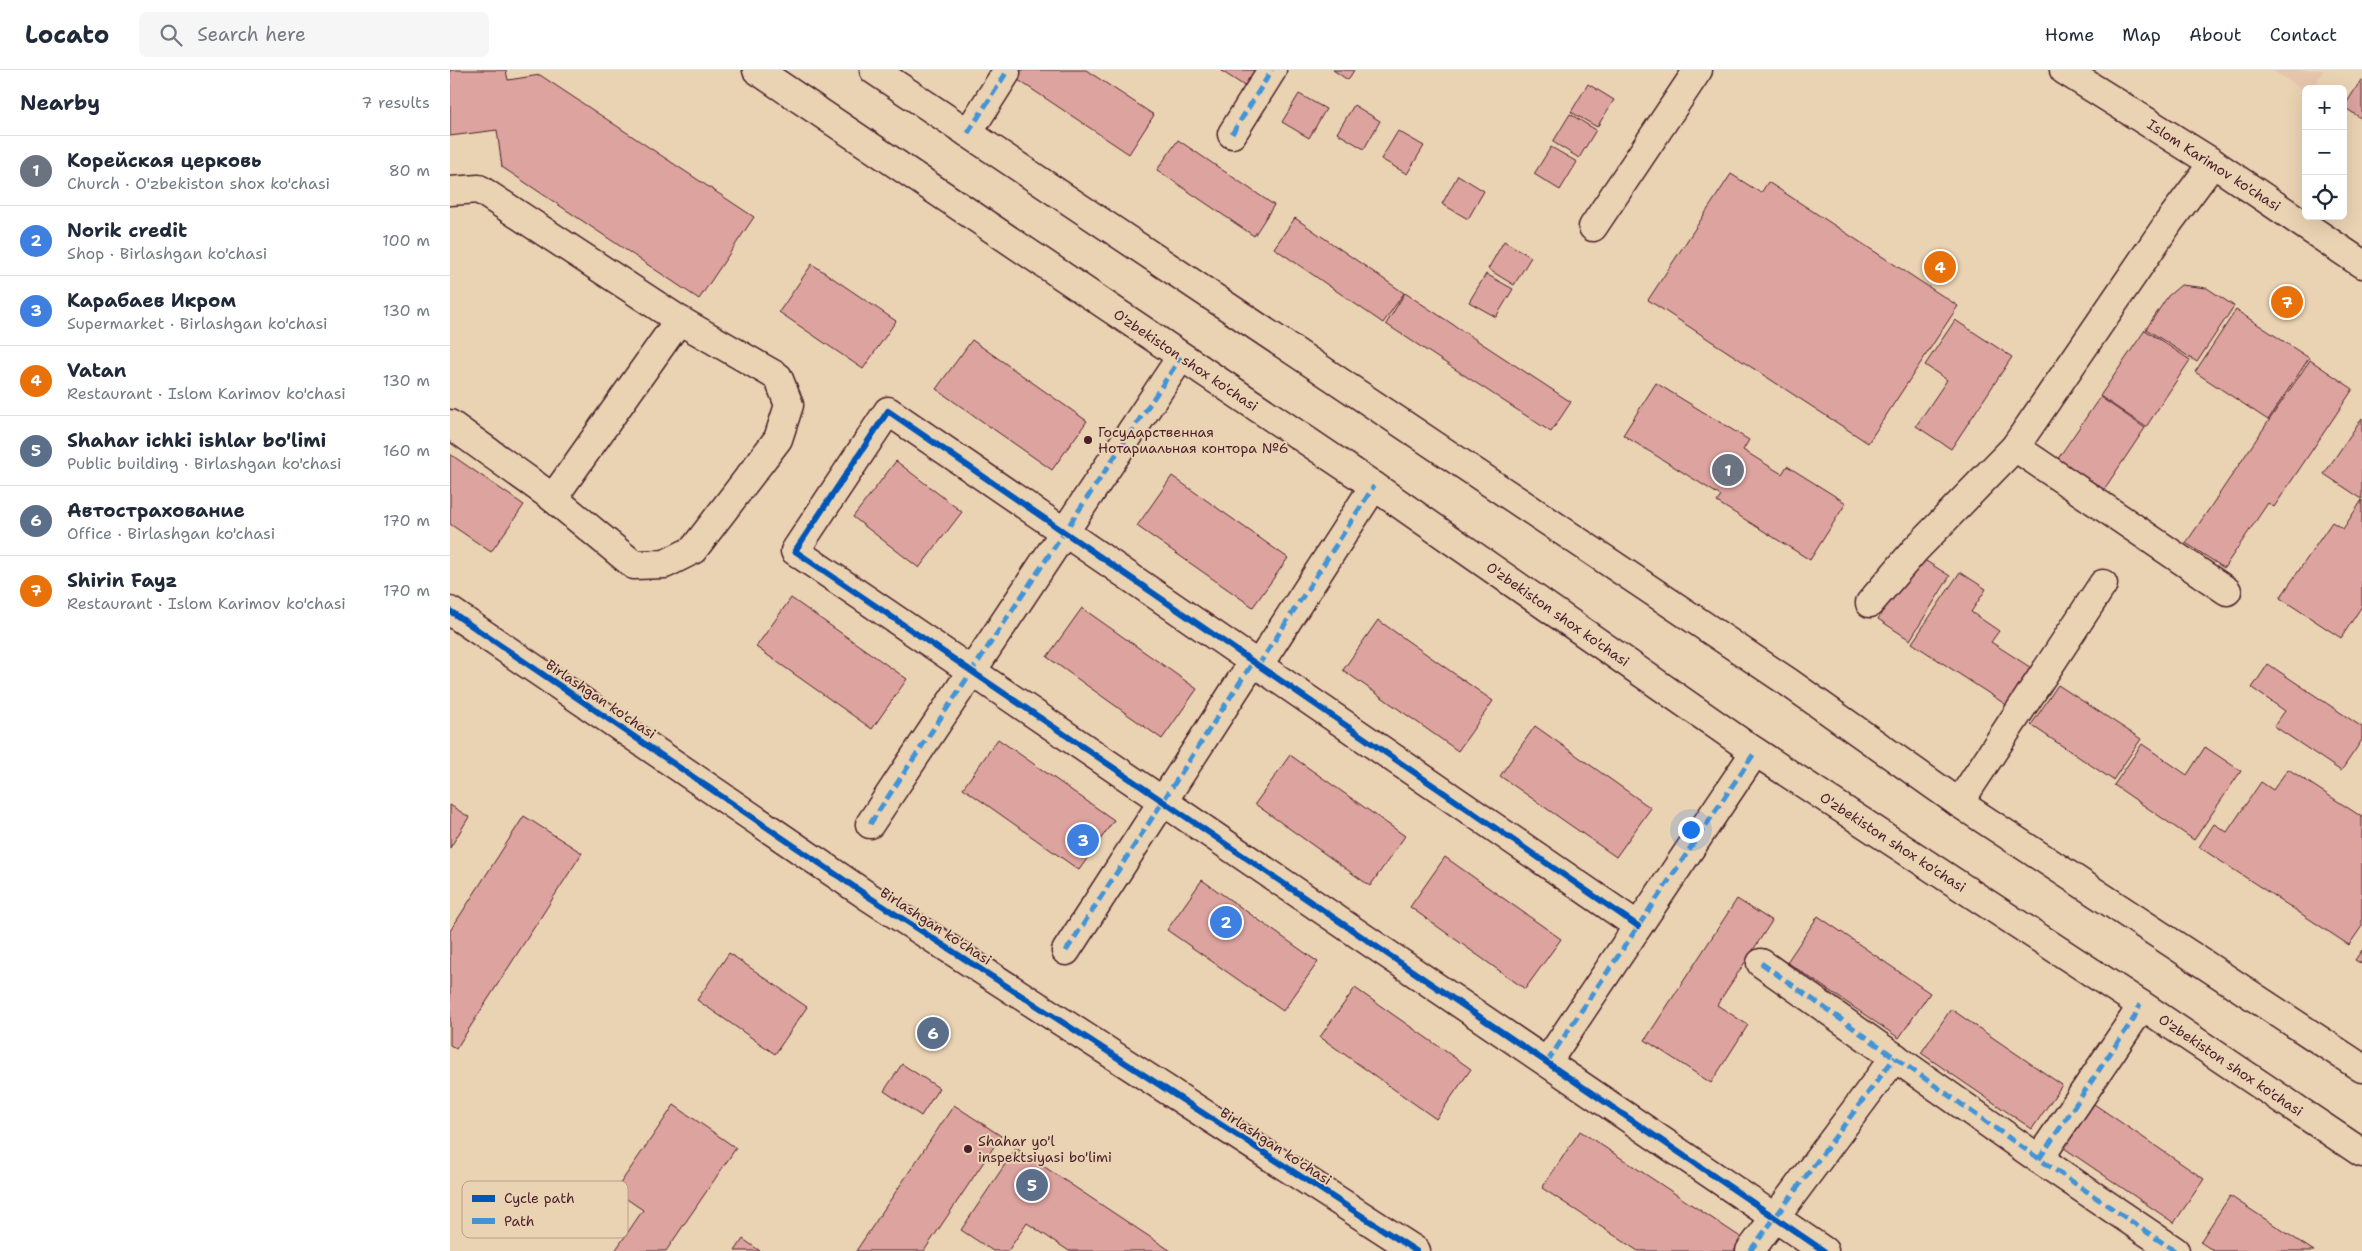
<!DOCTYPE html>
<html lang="en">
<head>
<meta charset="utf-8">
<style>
	body { margin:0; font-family:"Shantell Sans",sans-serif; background:#f6f6f7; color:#1f2937 }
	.controls { position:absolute; right:15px; top:15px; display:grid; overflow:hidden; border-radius:8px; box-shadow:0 5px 20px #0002 }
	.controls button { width:45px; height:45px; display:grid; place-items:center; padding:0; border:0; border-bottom:1px solid #e0e1e3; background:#fff; color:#1f2937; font:25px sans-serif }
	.you { position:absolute; left:1240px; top:759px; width:18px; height:18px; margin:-12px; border:4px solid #fff; border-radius:50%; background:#1a73e8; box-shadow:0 0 0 8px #1a73e833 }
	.badge { display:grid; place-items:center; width:32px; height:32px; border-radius:50%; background:#b45309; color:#fff; font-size:16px; font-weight:700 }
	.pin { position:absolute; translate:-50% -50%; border:2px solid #fff; box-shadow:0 1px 5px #0006 }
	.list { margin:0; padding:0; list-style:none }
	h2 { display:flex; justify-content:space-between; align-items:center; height:65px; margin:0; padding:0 20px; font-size:21px }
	h2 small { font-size:16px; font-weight:400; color:#747a83 }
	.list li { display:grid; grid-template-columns:32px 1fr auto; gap:15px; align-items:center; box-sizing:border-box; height:70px; padding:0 20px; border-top:1px solid #e0e1e3 }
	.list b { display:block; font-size:19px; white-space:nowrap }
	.list p { margin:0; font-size:16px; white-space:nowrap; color:#747a83 }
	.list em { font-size:16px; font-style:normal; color:#747a83 }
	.icon { flex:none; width:28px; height:28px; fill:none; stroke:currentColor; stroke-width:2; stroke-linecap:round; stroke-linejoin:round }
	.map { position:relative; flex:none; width:1912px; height:1181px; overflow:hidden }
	header { display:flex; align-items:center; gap:30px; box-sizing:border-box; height:70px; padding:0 25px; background:#fff; border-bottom:1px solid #e0e1e3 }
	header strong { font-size:24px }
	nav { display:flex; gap:28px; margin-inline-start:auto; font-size:18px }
	.search { width:350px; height:45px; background:#f6f6f7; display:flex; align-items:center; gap:12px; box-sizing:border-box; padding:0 18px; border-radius:8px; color:#747a83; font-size:19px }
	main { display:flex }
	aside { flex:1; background:#fff }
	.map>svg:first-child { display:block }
	.built { fill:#e6c5ad }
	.building { fill:#dda39f; stroke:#4a1f2b }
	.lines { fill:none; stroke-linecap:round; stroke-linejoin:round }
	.minor-casing { stroke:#4a1f2b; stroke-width:31 }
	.major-casing { stroke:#4a1f2b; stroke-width:31 }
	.minor { stroke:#ead3b3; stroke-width:28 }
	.major { stroke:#ead3b3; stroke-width:28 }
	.quiet { stroke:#4194d7; stroke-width:5; stroke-dasharray:10 5; stroke-linecap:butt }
	.cycleway-casing { stroke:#ead3b3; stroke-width:9 }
	.cycleway { stroke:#0057b8; stroke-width:6 }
	.poi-dot { fill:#4a1f2b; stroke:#ead3b3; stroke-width:2 }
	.labels { text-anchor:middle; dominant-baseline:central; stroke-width:4; stroke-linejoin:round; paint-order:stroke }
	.street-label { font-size:14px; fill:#4a1f2b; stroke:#ead3b3 }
	.poi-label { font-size:14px; fill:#4a1f2b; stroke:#ead3b3; text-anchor:start }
	.key { fill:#ead3b3; stroke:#ba9d8a; stroke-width:1 }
	.key-label { font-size:14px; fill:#4a1f2b }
</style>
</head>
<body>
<header>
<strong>Locato</strong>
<div class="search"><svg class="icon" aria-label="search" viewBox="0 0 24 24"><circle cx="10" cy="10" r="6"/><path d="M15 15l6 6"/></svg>Search here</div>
<nav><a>Home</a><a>Map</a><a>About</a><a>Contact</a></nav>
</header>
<main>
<aside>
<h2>Nearby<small>7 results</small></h2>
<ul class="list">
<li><span class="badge" style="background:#6b7280">1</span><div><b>Корейская церковь</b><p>Church · O'zbekiston shox ko'chasi</p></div><em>80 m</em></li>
<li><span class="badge" style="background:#3f7fe0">2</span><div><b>Norik credit</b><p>Shop · Birlashgan ko'chasi</p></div><em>100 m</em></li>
<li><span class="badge" style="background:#3f7fe0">3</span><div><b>Карабаев Икром</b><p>Supermarket · Birlashgan ko'chasi</p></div><em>130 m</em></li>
<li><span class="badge" style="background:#e8710a">4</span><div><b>Vatan</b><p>Restaurant · Islom Karimov ko'chasi</p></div><em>130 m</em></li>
<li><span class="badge" style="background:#5c6f8a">5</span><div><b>Shahar ichki ishlar bo'limi</b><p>Public building · Birlashgan ko'chasi</p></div><em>160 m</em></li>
<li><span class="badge" style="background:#5c6f8a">6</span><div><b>Автострахование</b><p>Office · Birlashgan ko'chasi</p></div><em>170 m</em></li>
<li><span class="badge" style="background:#e8710a">7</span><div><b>Shirin Fayz</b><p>Restaurant · Islom Karimov ko'chasi</p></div><em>170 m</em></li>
</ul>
</aside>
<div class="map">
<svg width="1912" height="1181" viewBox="0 0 1912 1181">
	<rect width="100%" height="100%" fill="#ead3b3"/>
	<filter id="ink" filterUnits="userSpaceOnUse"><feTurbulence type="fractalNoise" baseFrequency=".02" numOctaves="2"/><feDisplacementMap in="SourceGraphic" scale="10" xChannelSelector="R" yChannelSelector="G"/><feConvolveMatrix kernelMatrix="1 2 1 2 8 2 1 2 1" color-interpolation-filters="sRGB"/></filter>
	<g filter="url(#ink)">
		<path class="built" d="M 1822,0 L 1874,0 L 1862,19 L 1856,19 L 1856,22 Z"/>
		<g class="building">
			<path d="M 0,0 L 56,0 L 58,10 L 90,5 L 304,147 L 249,229 L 52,97 L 47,60 L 0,66 Z"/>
			<path d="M 553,0 L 636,0 L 704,45 L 679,84 Z"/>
			<path d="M 770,0 L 807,0 L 796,17 Z"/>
			<path d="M 883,0 L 904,0 L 898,10 Z"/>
			<path d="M 1911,10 L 1912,10 L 1912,49 L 1894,37 Z"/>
			<path d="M 1138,14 L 1164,30 L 1147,57 L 1121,42 Z"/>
			<path d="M 849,24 L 876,39 L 859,68 L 832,52 Z"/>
			<path d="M 904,35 L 930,51 L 914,79 L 887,63 Z"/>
			<path d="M 1120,44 L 1146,60 L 1129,88 L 1103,72 Z"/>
			<path d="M 948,61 L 974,76 L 957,104 L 931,89 Z"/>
			<path d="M 728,70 L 824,135 L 804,166 L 707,100 Z"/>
			<path d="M 1101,77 L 1127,92 L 1110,120 L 1084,104 Z"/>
			<path d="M 1281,104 L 1311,123 L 1318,112 L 1508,236 L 1418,373 L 1198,230 Z"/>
			<path d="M 1008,105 L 1034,121 L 1018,149 L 992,134 Z"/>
			<path d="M 845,148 L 954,223 L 933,253 L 824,178 Z"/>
			<path d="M 1054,171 L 1081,187 L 1064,215 L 1038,199 Z"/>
			<path d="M 362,194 L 446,251 L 413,299 L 329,242 Z"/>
			<path d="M 1036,204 L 1063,219 L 1046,247 L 1019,232 Z"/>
			<path d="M 1731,215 L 1757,218 L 1784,236 L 1747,292 L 1696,259 L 1718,226 Z"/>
			<path d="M 955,223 L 1121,332 L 1101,362 L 936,254 Z"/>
			<path d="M 1786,240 L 1859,288 L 1818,350 L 1745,302 Z"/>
			<path d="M 1505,250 L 1562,287 L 1501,379 L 1466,356 L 1497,310 L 1475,295 Z"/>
			<path d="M 1695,260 L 1740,290 L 1696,357 L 1650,326 Z"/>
			<path d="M 522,270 L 637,351 L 602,400 L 486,319 Z"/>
			<path d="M 1860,290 L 1903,319 L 1824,437 L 1818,433 L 1774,498 L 1736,473 Z"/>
			<path d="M 1206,313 L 1299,370 L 1293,380 L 1332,404 L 1337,396 L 1396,433 L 1360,490 L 1267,432 L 1271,426 L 1173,365 Z"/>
			<path d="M 1650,327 L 1695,358 L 1651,424 L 1605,393 Z"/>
			<path d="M 1912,348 L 1912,429 L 1874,404 Z"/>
			<path d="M 0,384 L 74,435 L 41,482 L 0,454 Z"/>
			<path d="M 446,391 L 512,442 L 469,498 L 403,447 Z"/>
			<path d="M 722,406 L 838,488 L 803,537 L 687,456 Z"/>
			<path d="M 1912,430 L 1912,536 L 1891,568 L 1830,528 L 1882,452 L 1893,459 Z"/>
			<path d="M 1468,486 L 1500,506 L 1460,570 L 1428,549 Z"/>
			<path d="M 1510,502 L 1536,519 L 1521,542 L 1549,561 L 1541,572 L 1586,601 L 1561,638 L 1462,573 Z"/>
			<path d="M 341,528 L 457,609 L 422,659 L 306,577 Z"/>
			<path d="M 632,538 L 747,619 L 712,669 L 597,587 Z"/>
			<path d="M 928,550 L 1043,631 L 1008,681 L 893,600 Z"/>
			<path d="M 1818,594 L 1912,657 L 1912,670 L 1891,701 L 1824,656 L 1835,641 L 1802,618 Z"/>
			<path d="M 1608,615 L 1691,669 L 1663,710 L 1581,655 Z"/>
			<path d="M 1085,656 L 1201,738 L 1166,787 L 1050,706 Z"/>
			<path d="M 548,669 L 664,750 L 629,800 L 513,718 Z"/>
			<path d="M 1692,674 L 1737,705 L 1755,677 L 1791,701 L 1744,770 L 1664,715 Z"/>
			<path d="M 840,685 L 955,766 L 920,816 L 805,734 Z"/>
			<path d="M 1838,699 L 1912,747 L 1912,856 L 1899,875 L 1749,777 L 1764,754 L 1777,762 L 1811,712 L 1823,720 Z"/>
			<path d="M 0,735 L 19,747 L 0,778 Z"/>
			<path d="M 74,746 L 132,783 L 6,979 L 0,975 L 0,861 Z"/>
			<path d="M 995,787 L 1111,869 L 1075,919 L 960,837 Z"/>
			<path d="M 752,810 L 868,892 L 833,941 L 717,860 Z"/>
			<path d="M 1287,829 L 1322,851 L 1267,935 L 1298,955 L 1261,1013 L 1195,970 Z"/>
			<path d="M 1368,846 L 1480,923 L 1449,968 L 1337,892 Z"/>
			<path d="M 1912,880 L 1912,894 L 1905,890 Z"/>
			<path d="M 279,883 L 357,937 L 325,984 L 247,930 Z"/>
			<path d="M 905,918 L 1021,999 L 986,1049 L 870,967 Z"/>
			<path d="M 1501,939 L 1612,1015 L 1582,1059 L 1471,983 Z"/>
			<path d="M 452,994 L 489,1018 L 471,1046 L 434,1021 Z"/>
			<path d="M 1644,1034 L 1754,1109 L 1724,1153 L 1614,1078 Z"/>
			<path d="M 224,1035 L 286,1078 L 216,1181 L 165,1181 L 193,1140 L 165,1121 Z"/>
			<path d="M 504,1035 L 551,1066 L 474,1181 L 406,1181 Z"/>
			<path d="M 1130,1061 L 1292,1168 L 1284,1181 L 1188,1181 L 1092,1118 Z"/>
			<path d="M 566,1078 L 721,1181 L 619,1181 L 577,1153 L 558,1181 L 543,1181 L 511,1160 Z"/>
			<path d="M 1780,1126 L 1864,1181 L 1764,1181 L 1750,1172 Z"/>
			<path d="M 293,1169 L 310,1181 L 285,1181 Z"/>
		</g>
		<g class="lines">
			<g class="minor-casing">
				<g id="minor">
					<path d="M 1614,0 L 1763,93 L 1912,194"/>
					<path d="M 518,63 L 556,3"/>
					<path d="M 782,64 L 822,0"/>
					<path d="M 0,121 L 29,119 L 229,250 L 328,307 L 339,335 L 328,369 L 243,480 L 215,494 L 184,495 L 103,428 L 0,354"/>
					<path d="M 1143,157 L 1248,0"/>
					<path d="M 1565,377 L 1777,521"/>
					<path d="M 103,428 L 229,250"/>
					<path d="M 1420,533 L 1465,480 L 1565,377 L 1719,152 L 1763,93"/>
					<path d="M 0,541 L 419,827 L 966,1181"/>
					<path d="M 808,596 L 924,416"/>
					<path d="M 1509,733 L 1653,514"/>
					<path d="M 420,754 L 731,287"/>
					<path d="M 1188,856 L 438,341 L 345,481 L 1374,1181"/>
					<path d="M 616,881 L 803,592"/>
					<path d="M 1311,893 L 1589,1089 L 1725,1181"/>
					<path d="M 1097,992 L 1305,682"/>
					<path d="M 1589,1089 L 1684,948 L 1690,934"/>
					<path d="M 1300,1181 L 1445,987"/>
				</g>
			</g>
			<g class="major-casing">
				<g id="major">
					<path d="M 307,0 L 924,416 L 1295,675 L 1690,934 L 1912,1083"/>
					<path d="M 424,0 L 1338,612 L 1509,733 L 1912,998"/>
				</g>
			</g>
			<use href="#minor" class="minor"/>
			<use href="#major" class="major"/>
			<g class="quiet">
				<path d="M 518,63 L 558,0"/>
				<path d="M 782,64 L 822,0"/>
				<path d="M 808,596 L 924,416"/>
				<path d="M 420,754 L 731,287"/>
				<path d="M 616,881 L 803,592"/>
				<path d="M 1311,893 L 1589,1089 L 1725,1181"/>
				<path d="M 1097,992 L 1305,682"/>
				<path d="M 1589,1089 L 1684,948 L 1690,934"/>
				<path d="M 1300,1181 L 1445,987"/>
			</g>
			<g class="cycleway-casing">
				<g id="cycleway">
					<path d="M 0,541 L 419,827 L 966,1181"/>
					<path d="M 1188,856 L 438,341 L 345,481 L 1374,1181"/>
				</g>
			</g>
			<use href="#cycleway" class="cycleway"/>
		</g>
	</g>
	<g class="poi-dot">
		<circle cx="638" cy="370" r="5"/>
		<circle cx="518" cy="1079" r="5"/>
	</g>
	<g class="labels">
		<g class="street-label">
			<text transform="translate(1764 95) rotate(33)">Islom Karimov ko'chasi</text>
			<text transform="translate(736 290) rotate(34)">O'zbekiston shox ko'chasi</text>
			<text transform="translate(1108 544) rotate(35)">O'zbekiston shox ko'chasi</text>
			<text transform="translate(151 629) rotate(34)">Birlashgan ko'chasi</text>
			<text transform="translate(1443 772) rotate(33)">O'zbekiston shox ko'chasi</text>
			<text transform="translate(486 856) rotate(33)">Birlashgan ko'chasi</text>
			<text transform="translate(1781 995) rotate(34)">O'zbekiston shox ko'chasi</text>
			<text transform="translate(826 1076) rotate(33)">Birlashgan ko'chasi</text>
		</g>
		<g class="poi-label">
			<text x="648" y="362">Государственная<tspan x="648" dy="16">Нотариальная контора №6</tspan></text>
			<text x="528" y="1071">Shahar yo'l<tspan x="528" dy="16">inspektsiyasi bo'limi</tspan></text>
		</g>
	</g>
	<rect x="12" y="1111" width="166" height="57" rx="8" class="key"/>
	<rect x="22" y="1125" width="23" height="7" fill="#0057b8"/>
	<rect x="22" y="1148" width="23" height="6" fill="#4194d7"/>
	<g class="key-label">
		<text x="54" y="1133">Cycle path</text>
		<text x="54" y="1156">Path</text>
	</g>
</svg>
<div class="controls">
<button>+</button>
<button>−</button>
<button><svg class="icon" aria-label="locate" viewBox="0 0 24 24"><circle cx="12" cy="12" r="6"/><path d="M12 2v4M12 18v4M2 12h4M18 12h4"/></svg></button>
</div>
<div class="you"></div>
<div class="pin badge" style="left:1278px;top:400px;background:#6b7280">1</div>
<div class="pin badge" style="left:776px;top:852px;background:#3f7fe0">2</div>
<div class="pin badge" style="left:633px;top:770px;background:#3f7fe0">3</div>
<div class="pin badge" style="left:1490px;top:197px;background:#e8710a">4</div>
<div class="pin badge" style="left:582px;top:1115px;background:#5c6f8a">5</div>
<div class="pin badge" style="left:483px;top:963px;background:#5c6f8a">6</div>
<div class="pin badge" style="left:1837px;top:232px;background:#e8710a">7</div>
</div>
</main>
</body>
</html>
